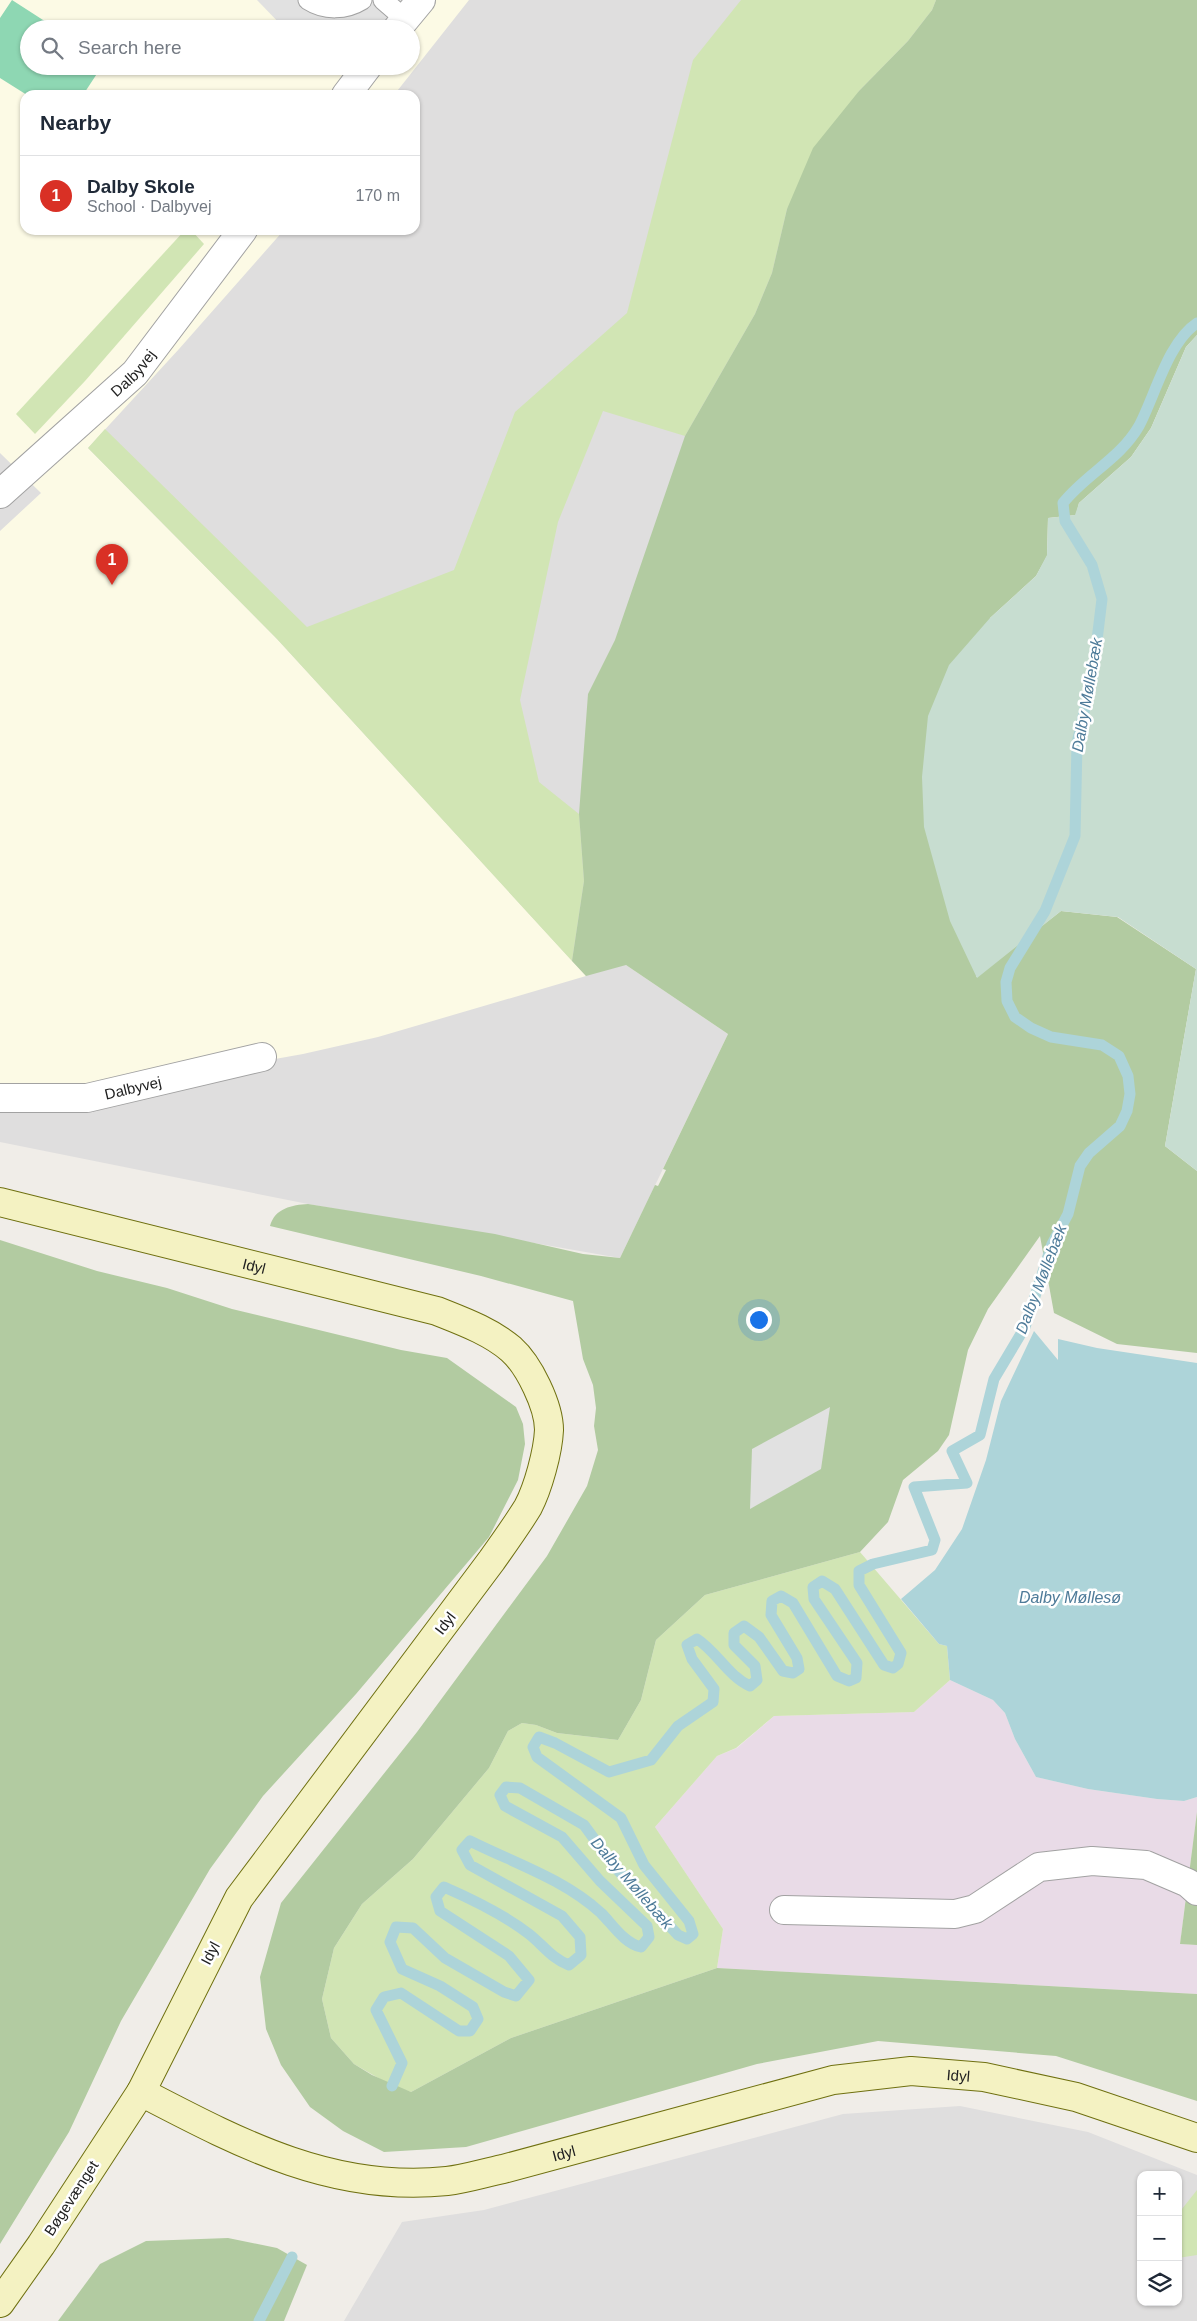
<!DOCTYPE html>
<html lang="en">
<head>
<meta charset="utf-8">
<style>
	body { margin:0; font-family:Helvetica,sans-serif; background:#f6f6f7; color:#1f2937 }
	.controls { position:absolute; right:15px; bottom:15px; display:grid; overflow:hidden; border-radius:10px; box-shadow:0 1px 4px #0004 }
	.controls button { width:45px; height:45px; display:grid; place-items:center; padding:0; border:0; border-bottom:1px solid #e0e1e3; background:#fff; color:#1f2937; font:25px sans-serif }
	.you { position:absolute; left:758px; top:1319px; width:18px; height:18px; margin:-12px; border:4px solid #fff; border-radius:50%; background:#1a73e8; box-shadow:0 0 0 8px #1a73e833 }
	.badge { display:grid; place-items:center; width:32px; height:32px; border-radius:50%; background:#d93025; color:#fff; font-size:16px; font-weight:700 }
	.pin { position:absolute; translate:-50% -41px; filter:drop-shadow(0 1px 2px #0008) }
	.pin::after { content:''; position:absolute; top:26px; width:18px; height:15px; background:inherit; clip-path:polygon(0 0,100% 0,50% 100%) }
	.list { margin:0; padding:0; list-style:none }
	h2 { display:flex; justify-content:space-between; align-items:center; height:65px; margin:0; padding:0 20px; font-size:21px }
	h2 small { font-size:16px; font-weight:400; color:#747a83 }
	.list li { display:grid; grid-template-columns:32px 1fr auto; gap:15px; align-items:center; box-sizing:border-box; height:80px; padding:0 20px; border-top:1px solid #e0e1e3 }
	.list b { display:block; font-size:19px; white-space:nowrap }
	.list p { margin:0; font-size:16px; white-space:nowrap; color:#747a83 }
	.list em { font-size:16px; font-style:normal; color:#747a83 }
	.icon { flex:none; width:28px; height:28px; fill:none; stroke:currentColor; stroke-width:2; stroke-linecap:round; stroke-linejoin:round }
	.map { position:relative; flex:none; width:1197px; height:2321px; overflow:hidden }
	.search { position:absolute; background:#fff; box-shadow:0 1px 4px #0004; left:20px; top:20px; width:400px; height:55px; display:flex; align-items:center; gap:12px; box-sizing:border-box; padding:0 18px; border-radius:28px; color:#747a83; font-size:19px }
	.panel { position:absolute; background:#fff; box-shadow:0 1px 4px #0004; left:20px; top:90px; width:400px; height:145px; border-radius:15px }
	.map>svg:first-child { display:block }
	.residential { fill:#dfdede; fill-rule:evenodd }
	.industrial { fill:#e9dbe7 }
	.education { fill:#fcfae5; fill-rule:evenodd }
	.grass { fill:#d1e5b4 }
	.forest { fill:#b2cba1 }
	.wetland { fill:#c7ddd0 }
	.pitch { fill:#8ed7b3 }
	.parking { fill:#e1e1e1 }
	.water { fill:#add4d9 }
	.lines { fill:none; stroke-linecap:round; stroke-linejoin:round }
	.stream { stroke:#add4d9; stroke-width:11 }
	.lane-casing { stroke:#a2a2a2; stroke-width:21 }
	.street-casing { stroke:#a2a2a2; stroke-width:30 }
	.secondary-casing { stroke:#6f7010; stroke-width:30 }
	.lane { stroke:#fff; stroke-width:19 }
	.street { stroke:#fff; stroke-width:28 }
	.secondary { stroke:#f4f2c2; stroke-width:28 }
	.labels { text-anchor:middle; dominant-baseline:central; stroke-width:5; stroke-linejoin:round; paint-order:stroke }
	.street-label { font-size:15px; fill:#212121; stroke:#fff }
	.water-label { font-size:16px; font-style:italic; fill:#4e7b99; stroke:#fff }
</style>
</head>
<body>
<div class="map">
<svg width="1197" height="2321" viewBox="0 0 1197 2321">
	<rect width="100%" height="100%" fill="#f0ede8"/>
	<g class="residential">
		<path d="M 0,0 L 29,29 L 29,66 L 411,66 L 411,29 L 401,0 L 936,0 L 589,694 L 626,965 L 728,1034 L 620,1258 L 308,1204 L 0,1142 ZM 25,95 L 415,95 L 415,230 L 25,230 Z"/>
		<path d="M 960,2106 L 1088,2132 L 1197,2175 L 1197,2321 L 344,2321 L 402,2222 L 484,2210 L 843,2114 ZM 1141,2175 L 1178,2175 L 1178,2302 L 1141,2302 Z"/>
	</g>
	<path class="industrial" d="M 950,1680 L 993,1700 L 1005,1713 L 1015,1739 L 1036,1777 L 1088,1789 L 1157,1799 L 1184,1801 L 1197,1797 L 1197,1812 L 1180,1944 L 1197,1945 L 1197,1994 L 717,1968 L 723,1929 L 655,1827 L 717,1756 L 737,1748 L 774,1716 L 914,1712 Z"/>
	<path class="education" d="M 0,0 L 469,0 L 394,95 L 25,95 L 25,230 L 284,230 L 179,349 L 88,448 L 277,639 L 586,976 L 378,1037 L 303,1054 L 225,1068 L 103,1085 L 0,1092 L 0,531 L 41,493 L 0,453 ZM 29,29 L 411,29 L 411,66 L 29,66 Z"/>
	<g class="grass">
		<path d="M 741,0 L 936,0 L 932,10 L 908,41 L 859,91 L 787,209 L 772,273 L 755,314 L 685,436 L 603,411 L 558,522 L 520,700 L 539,782 L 579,814 L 584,881 L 572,961 L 277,639 L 88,448 L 105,429 L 307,627 L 454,570 L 515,412 L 627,313 L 693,60 Z"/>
		<path d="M 185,230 L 191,230 L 204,244 L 85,381 L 35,434 L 16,414 Z"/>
		<path d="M 860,1552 L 939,1644 L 947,1646 L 950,1680 L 914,1712 L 774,1716 L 736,1748 L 717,1756 L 655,1827 L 723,1929 L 717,1968 L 511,2038 L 411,2092 L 392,2086 L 354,2064 L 331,2038 L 322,1999 L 334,1948 L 362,1904 L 413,1859 L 489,1768 L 508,1731 L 522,1723 L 536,1725 L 557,1733 L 618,1740 L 641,1700 L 656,1640 L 705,1595 Z"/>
		<path d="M 1197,2190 L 1197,2255 L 1178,2258 L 1178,2214 Z"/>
	</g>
	<g class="forest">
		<path d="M 936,0 L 1197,0 L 1197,335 L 1186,347 L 1151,428 L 1131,457 L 1079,503 L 1076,515 L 1048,518 L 1047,556 L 1036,576 L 990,618 L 976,977 L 1061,911 L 1117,917 L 1196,969 L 1165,1146 L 1197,1171 L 1197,1353 L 1117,1344 L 1054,1313 L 1040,1236 L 988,1309 L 968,1350 L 949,1435 L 938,1451 L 903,1480 L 888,1522 L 860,1552 L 705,1595 L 656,1640 L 641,1700 L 618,1740 L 557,1733 L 536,1725 L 522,1723 L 508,1731 L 489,1768 L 413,1859 L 362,1904 L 334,1948 L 322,1999 L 331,2038 L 354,2064 L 372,2075 L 411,2092 L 511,2038 L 717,1968 L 1197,1994 L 1197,2101 L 1056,2056 L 878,2041 L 757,2064 L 466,2147 L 384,2152 L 343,2131 L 310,2107 L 281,2065 L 266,2029 L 260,1977 L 281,1903 L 417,1732 L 547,1556 L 587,1486 L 598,1450 L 594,1426 L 596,1408 L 593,1385 L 583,1359 L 573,1301 L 481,1276 L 270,1226 C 275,1208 292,1205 308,1204 L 495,1234 L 583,1254 L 620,1258 L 655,1185 L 658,1186 L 666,1170 L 663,1169 L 728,1034 L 626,965 L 586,976 L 572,961 L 584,881 L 579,814 L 588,694 L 615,640 L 685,436 L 755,314 L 772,273 L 787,209 L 813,148 L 859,91 L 908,41 L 932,10 Z"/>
		<path d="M 0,1240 L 97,1271 L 167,1288 L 232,1309 L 401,1350 L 447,1358 L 516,1407 L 523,1424 L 525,1444 L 518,1480 L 489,1537 L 356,1694 L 263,1796 L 210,1869 L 121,2021 L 69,2132 L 0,2244 Z"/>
		<path d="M 1197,1812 L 1197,1945 L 1180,1944 Z"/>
		<path d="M 228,2238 L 277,2248 L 307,2265 L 284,2321 L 58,2321 L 100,2264 L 146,2241 Z"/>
	</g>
	<path class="wetland" d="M 1197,335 L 1197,1171 L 1165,1146 L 1196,969 L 1118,917 L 1061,911 L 977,978 L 950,921 L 924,827 L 922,777 L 928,716 L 949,665 L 990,618 L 1036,576 L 1047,555 L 1048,518 L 1075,515 L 1079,503 L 1131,457 L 1151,428 L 1186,347 Z"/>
	<path class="pitch" d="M 12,0 L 57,29 L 29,29 L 29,66 L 102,66 L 83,95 L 27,95 L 0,78 L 0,18 Z"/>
	<g class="parking">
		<path d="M 257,0 L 402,0 L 379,29 L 285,29 Z"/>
		<path d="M 830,1407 L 821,1469 L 750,1509 L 752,1449 Z"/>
	</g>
	<path class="water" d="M 1034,1331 L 1058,1360 L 1058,1339 L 1097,1348 L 1197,1363 L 1197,1797 L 1184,1801 L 1157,1799 L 1088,1789 L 1036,1777 L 1015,1739 L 1005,1713 L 993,1700 L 950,1680 L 947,1646 L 939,1644 L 901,1599 L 935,1570 L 962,1529 L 986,1460 L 1001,1401 Z"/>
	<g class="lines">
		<g class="stream">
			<path d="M 392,2086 L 402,2063 L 376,2010 L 384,1997 L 401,1993 L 459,2031 L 470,2031 L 478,2019 L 473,2007 L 440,1986 L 402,1969 L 390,1942 L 396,1927 L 413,1928 L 445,1958 L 504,1992 L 516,1996 L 529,1980 L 509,1956 L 440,1911 L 436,1897 L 444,1887 C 474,1900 503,1914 529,1934 C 543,1945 552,1959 569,1965 L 581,1955 L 580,1937 L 562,1916 L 470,1865 L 462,1850 L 470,1841 C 514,1863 564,1879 601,1913 C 613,1925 624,1943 641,1947 L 649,1937 L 647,1926 L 600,1881 L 562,1837 L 505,1806 L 500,1795 L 506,1787 L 520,1788 L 584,1825 L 614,1866 L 678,1935 L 687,1939 L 693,1934 L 689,1921 L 644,1865 L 621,1818 L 537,1757 L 533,1747 L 539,1737 L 555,1743 L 609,1772 L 651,1760 L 678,1726 L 713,1702 L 714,1689 L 692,1659 L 687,1645 L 697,1639 C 717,1652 728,1676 750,1686 L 757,1680 L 755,1666 L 734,1645 L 734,1633 L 744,1626 L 759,1637 L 783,1671 L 793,1673 L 799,1669 L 797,1658 L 771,1615 L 772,1601 L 781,1596 L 793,1603 L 837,1676 L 849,1681 L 856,1678 L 857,1663 L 814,1599 L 813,1587 L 822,1581 L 835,1589 L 884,1665 L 893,1668 L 898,1664 L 901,1653 L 859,1585 L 859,1571 L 873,1564 L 932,1550 L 935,1540 L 914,1487 L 967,1483 L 952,1451 L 980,1435 L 994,1379 L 1025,1327 L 1052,1244 L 1068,1214 L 1080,1166 L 1089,1153 L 1120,1126 L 1127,1111 L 1130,1094 L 1128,1076 L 1119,1056 L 1102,1045 L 1051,1037 L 1031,1028 L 1015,1017 L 1007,1001 L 1006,982 L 1010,968 L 1045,911 L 1075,836 L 1077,743 L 1093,673 L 1102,599 L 1092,565 L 1065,521 L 1063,503 C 1086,474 1120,459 1139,426 C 1155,396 1168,342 1197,323"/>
			<path d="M 259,2321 L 292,2257"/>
		</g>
		<g class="lane-casing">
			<g id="lane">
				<path d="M 308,0 C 325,11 346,10 362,0"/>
				<path d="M 383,0 L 405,19"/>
			</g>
		</g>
		<g class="street-casing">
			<g id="street">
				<path d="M 397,29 L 421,0"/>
				<path d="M 346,95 L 368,66"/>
				<path id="s1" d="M 0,494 L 135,373 L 243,230"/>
				<path id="s2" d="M 0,1098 L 87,1098 L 262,1057"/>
				<path d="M 784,1910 L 955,1914 L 975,1909 L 1039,1867 L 1092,1861 L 1146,1865 L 1188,1883 L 1197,1891"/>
			</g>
		</g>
		<g class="secondary-casing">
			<g id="secondary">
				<path id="s3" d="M 0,1202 L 437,1311 C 462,1321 490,1331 511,1349 C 529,1365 549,1406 549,1430 C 548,1452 538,1488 528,1507 C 517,1525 504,1543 492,1560 L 239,1898 L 141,2092 L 41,2245 L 0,2303"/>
				<path id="s4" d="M 141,2092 C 239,2143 332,2193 447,2181 C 465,2179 484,2173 503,2169 L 833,2080 L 911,2071 L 984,2077 L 1076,2097 L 1197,2138"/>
			</g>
		</g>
		<use href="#lane" class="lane"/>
		<use href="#street" class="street"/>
		<use href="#secondary" class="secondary"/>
	</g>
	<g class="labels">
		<g class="street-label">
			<text stroke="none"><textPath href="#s1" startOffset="180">Dalbyvej</textPath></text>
			<text stroke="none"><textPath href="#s2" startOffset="134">Dalbyvej</textPath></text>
			<text stroke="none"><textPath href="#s3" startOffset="262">Idyl</textPath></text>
			<text transform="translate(445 1623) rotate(-53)">Idyl</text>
			<text transform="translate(210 1953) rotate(-62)">Idyl</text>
			<text stroke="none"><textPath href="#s4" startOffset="849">Idyl</textPath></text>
			<text stroke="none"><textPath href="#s4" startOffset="444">Idyl</textPath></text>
			<text transform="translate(71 2198) rotate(-57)">Bøgevænget</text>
		</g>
		<g class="water-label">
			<text transform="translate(1087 695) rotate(-80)">Dalby Møllebæk</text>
			<text transform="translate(1041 1279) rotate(-69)">Dalby Møllebæk</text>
			<text x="1070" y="1597">Dalby Møllesø</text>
			<text transform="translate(632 1883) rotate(49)">Dalby Møllebæk</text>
		</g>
	</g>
</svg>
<div class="controls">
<button>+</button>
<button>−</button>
<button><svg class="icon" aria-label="layers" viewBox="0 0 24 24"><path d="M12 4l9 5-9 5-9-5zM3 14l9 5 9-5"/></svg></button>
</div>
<div class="you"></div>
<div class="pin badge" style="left:112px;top:585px">1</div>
<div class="search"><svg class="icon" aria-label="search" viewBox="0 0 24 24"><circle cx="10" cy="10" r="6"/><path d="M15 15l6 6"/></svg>Search here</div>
<section class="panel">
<h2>Nearby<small></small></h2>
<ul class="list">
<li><span class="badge">1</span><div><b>Dalby Skole</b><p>School · Dalbyvej</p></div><em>170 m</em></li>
</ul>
</section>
</div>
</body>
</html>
